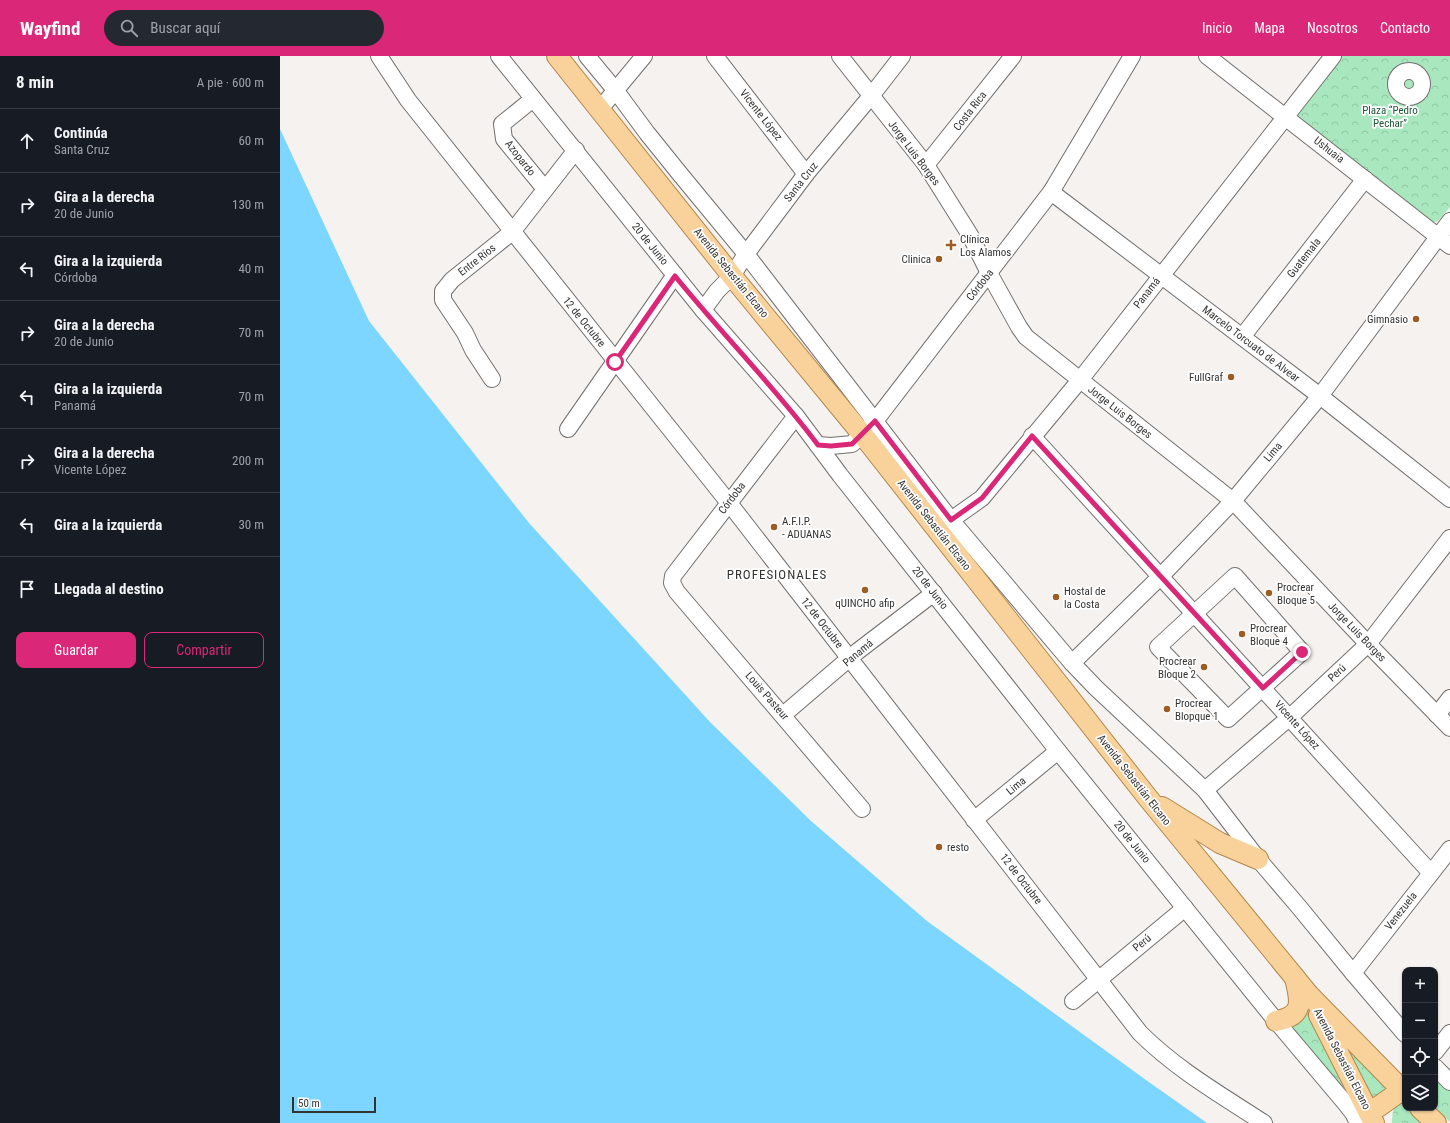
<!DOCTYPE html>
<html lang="es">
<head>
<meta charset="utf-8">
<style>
	body { margin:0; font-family:"Roboto Condensed",sans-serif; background:#242831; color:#f1f3f6 }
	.controls { position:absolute; right:12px; bottom:12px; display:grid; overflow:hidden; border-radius:8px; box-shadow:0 1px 3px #0004 }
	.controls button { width:36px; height:36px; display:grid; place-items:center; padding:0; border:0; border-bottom:1px solid #363941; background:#171b24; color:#f1f3f6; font:20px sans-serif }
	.scale { position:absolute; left:12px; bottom:10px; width:84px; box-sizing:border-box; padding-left:4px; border:2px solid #343332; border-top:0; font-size:11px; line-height:14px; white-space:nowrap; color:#343332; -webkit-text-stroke:3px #fff; paint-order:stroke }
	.stop { position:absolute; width:12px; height:12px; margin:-9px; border:3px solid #db2777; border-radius:50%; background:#fff }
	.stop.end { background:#db2777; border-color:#fff; box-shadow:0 1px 4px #0008 }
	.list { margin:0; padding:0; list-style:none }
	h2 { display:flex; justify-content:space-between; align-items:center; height:52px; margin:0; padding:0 16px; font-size:17px }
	h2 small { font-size:13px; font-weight:400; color:#9ea1a6 }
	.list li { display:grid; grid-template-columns:26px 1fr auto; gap:12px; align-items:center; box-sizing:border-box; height:64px; padding:0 16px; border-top:1px solid #363941 }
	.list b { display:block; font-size:15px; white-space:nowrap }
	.list p { margin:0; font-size:13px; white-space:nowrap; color:#9ea1a6 }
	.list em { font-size:13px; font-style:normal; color:#9ea1a6 }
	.actions { display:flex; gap:8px; padding:12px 16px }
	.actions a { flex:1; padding:9px 0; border:1px solid #db2777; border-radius:8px; text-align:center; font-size:14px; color:#db2777 }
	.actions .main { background:#db2777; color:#fff }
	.icon { flex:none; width:22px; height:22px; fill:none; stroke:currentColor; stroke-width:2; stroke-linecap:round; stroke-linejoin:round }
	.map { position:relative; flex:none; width:1170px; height:1067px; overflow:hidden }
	header { display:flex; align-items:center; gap:24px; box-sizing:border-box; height:56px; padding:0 20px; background:#db2777; color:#fff }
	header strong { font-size:19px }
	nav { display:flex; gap:22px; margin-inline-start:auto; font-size:14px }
	.search { width:280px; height:36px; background:#242831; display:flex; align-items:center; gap:10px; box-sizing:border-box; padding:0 14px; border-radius:22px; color:#9ea1a6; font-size:15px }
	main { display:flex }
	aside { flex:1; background:#171b24 }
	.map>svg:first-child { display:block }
	.park { fill:url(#park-crowns) }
	.water { fill:#7cd6ff }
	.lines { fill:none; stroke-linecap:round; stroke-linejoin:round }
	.minor-casing { stroke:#726f6e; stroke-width:18 }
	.major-casing { stroke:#b1874b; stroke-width:22 }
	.minor { stroke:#fff; stroke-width:16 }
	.major { stroke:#f9d29b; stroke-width:20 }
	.route { stroke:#db2777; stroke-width:5 }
	.poi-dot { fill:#9c5c24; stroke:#fff; stroke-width:1.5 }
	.labels { text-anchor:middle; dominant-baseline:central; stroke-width:3.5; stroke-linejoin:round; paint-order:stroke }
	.park-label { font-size:11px; fill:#1d5636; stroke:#fff }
	.street-label { font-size:11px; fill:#343332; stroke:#fff }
	.poi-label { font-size:11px; fill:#343332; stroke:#fff; text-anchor:start }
	.quarter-label { font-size:13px; letter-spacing:1px; fill:#343332; stroke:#fff }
</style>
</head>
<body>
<header>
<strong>Wayfind</strong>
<div class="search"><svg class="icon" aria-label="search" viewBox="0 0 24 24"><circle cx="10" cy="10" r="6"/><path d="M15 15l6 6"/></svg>Buscar aquí</div>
<nav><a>Inicio</a><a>Mapa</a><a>Nosotros</a><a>Contacto</a></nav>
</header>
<main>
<aside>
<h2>8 min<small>A pie · 600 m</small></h2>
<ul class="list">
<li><svg class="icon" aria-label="ahead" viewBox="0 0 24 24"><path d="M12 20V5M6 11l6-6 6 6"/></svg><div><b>Continúa</b><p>Santa Cruz</p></div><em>60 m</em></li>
<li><svg class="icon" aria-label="right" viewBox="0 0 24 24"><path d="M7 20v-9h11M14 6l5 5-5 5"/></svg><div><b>Gira a la derecha</b><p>20 de Junio</p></div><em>130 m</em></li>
<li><svg class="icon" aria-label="left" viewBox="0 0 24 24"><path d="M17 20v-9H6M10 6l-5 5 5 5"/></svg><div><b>Gira a la izquierda</b><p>Córdoba</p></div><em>40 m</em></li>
<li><svg class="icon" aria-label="right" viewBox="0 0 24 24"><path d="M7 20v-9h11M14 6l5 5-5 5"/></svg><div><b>Gira a la derecha</b><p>20 de Junio</p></div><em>70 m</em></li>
<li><svg class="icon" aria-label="left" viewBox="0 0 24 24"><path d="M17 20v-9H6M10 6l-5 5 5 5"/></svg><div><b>Gira a la izquierda</b><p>Panamá</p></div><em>70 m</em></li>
<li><svg class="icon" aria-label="right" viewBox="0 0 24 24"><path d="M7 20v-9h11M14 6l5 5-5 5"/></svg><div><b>Gira a la derecha</b><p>Vicente López</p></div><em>200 m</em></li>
<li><svg class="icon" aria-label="left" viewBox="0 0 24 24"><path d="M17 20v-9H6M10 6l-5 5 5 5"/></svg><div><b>Gira a la izquierda</b></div><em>30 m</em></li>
<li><svg class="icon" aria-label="arrive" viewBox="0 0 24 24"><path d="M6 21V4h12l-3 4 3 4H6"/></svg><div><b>Llegada al destino</b></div></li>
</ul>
<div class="actions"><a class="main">Guardar</a><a>Compartir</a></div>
</aside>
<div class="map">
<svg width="1170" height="1067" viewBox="0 0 1170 1067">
	<defs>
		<pattern id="park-crowns" width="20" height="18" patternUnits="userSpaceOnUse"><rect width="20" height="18" fill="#a9e7bf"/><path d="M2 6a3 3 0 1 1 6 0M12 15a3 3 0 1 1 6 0" fill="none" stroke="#92c7a5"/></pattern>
	</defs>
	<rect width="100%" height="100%" fill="#f5f2ef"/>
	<g class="park">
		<path d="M 1061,0 L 1170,0 L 1170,151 L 1158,165 L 1152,167 L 1018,61 L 1019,54 Z"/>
		<path d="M 1025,950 L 1037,966 L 1076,1048 L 1006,968 Z"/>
		<path d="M 1055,969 L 1116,1034 L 1092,1047 Z"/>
		<path d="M 1155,1021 L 1170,1035 L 1170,1066 L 1155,1051 Z"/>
		<path d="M 1125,1042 L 1125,1052 L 1135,1052 L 1150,1067 L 1112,1067 C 1113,1052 1113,1051 1125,1042 Z"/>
	</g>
	<path class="water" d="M 0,73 L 89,265 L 249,467 L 430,666 L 531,765 L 647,865 L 866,1024 L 927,1067 L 0,1067 Z"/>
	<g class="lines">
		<g class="minor-casing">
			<g id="minor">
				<path d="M 99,0 L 128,44 L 449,447 L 860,977 C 896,1013 941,1039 984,1067"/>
				<path d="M 219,0 L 423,254 L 516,360 L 560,419 L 778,695 L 996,965 L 1066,1048 L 1073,1057 L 1078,1067"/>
				<path d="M 307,0 L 336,35 L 367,77 L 400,118 L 466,198 L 671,464 L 792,607 L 816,632 L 925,734 L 978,803 L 1019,851 L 1073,917 L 1125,978"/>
				<path d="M 435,0 L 526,118"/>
				<path d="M 560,0 L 646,109 L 690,179 L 709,217 L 739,271 L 746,281 L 953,445 L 1088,588 L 1170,672"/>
				<path d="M 927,0 L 1170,190"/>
				<circle cx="1129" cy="28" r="13"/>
				<path d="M 253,43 L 222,68 L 224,83 L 265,133"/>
				<path d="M 320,53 L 364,0"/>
				<path d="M 646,109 L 733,0"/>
				<path d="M 771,136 L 1040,340 L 1170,443"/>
				<path d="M 423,254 L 437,235 L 452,220 L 466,198 L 526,118 L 591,40 L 622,0"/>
				<path d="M 962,281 L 1085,123"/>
				<path d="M 212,323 L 193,294 L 185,277 L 163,244 L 163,235 L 172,224 L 232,176 L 296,94"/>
				<path d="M 516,360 L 393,520 L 392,527 L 397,536 L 582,753"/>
				<path d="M 288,373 L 395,219"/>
				<path d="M 752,380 L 1151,817"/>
				<path d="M 538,389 L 551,390 L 572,388 L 595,365 L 771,136 L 852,0"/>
				<path d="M 671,464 L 702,442 L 800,324 L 1053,0"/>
				<path d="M 955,520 L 1022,596 L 948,663 L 878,591 Z"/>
				<path d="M 792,607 L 880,521 L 953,445 L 1040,340 L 1170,165"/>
				<path d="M 503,659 L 578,595 L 654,537"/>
				<path d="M 1157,659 L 1170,642"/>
				<path d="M 925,734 L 1010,661 L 1088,588 L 1170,482"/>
				<path d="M 694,764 L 778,695"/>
				<path d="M 1073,917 L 1170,793"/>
				<path d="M 793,945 L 905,852"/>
				<path d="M 1155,996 L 1170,977"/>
				<path d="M 1155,1011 L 1170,1026"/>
			</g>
		</g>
		<g class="major-casing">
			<g id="major">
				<path d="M 277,0 L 452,220 L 582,378 L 868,742 L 1029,939 L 1125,1037"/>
				<path d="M 882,751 L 940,787 L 978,803"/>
				<path d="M 1039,959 L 1094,1067"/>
				<path d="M 996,965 C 1024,960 1021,946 1015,922"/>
				<path d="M 1140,1052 L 1156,1067"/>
				<path d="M 1087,1053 L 1098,1051 L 1122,1034"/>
			</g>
		</g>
		<use href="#minor" class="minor"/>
		<use href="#major" class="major"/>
	</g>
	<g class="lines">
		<path class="route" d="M 335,306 L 395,220 C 441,277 494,330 538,389 L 551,390 L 572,388 L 595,365 L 671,464 L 702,442 L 752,380 L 983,632 L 1022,596"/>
	</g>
	<g class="poi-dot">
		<path d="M669 183h4v4h4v4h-4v4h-4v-4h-4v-4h4z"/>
		<circle cx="659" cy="203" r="4"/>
		<circle cx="1136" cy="263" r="4"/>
		<circle cx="951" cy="321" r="4"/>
		<circle cx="494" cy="471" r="4"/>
		<circle cx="585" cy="534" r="4"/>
		<circle cx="989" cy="537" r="4"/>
		<circle cx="776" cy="541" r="4"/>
		<circle cx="962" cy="578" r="4"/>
		<circle cx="924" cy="611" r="4"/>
		<circle cx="887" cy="653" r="4"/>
		<circle cx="659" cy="791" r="4"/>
	</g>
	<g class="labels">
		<g class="park-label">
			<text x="1110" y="54">Plaza “Pedro<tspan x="1110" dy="13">Pechar”</tspan></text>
		</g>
		<g class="street-label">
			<text transform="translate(690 55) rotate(-52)">Costa Rica</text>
			<text transform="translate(481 59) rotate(52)">Vicente López</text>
			<text transform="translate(1049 94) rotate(38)">Ushuaia</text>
			<text transform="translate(634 97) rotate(53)">Jorge Luis Borges</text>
			<text transform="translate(240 102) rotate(52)">Azopardo</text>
			<text transform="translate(521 126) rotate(-52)">Santa Cruz</text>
			<text transform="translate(370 188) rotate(51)">20 de Junio</text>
			<text transform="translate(1024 202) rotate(-52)">Guatemala</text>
			<text transform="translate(197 204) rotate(-38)">Entre Ríos</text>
			<text transform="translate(451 217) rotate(51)">Avenida Sebastián Elcano</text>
			<text transform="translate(700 229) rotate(-52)">Córdoba</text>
			<text transform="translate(867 237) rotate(-52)">Panamá</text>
			<text transform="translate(304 266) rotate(51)">12 de Octubre</text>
			<text transform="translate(971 288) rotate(37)">Marcelo Torcuato de Alvear</text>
			<text transform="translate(840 356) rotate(38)">Jorge Luis Borges</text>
			<text transform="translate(993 396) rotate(-50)">Lima</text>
			<text transform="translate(452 442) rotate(-53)">Córdoba</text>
			<text transform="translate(654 469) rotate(52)">Avenida Sebastián Elcano</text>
			<text transform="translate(650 532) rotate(52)">20 de Junio</text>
			<text transform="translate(542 567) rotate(52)">12 de Octubre</text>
			<text transform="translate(1077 576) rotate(46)">Jorge Luis Borges</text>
			<text transform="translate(578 597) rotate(-40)">Panamá</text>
			<text transform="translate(1057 617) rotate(-43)">Perú</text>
			<text transform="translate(487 640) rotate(49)">Louis Pasteur</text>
			<text transform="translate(1017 669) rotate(48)">Vicente López</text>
			<text transform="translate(854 724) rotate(52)">Avenida Sebastián Elcano</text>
			<text transform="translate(736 730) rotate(-39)">Lima</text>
			<text transform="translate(852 786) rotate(51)">20 de Junio</text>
			<text transform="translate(741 823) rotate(52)">12 de Octubre</text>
			<text transform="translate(1121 855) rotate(-52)">Venezuela</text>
			<text transform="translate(862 887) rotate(-39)">Perú</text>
			<text transform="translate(1062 1003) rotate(63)">Avenida Sebastián Elcano</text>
		</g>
		<g class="poi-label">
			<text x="680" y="183">Clínica<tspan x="680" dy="13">Los Alamos</tspan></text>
			<text x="651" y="203" text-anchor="end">Clinica</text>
			<text x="1128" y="263" text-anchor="end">Gimnasio</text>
			<text x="943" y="321" text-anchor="end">FullGraf</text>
			<text x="502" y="465">A.F.I.P.<tspan x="502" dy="13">- ADUANAS</tspan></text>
			<text x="997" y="531">Procrear<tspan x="997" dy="13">Bloque 5</tspan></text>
			<text x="784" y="535">Hostal de<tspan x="784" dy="13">la Costa</tspan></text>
			<text x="585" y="547" text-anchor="middle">qUINCHO afip</text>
			<text x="970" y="572">Procrear<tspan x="970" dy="13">Bloque 4</tspan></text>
			<text x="916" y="605" text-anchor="end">Procrear<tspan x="916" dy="13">Bloque 2</tspan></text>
			<text x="895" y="647">Procrear<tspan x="895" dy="13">Blopque 1</tspan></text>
			<text x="667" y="791">resto</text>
		</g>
		<g class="quarter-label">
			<text x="497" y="518">PROFESIONALES</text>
		</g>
	</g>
</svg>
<div class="controls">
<button>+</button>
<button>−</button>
<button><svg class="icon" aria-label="locate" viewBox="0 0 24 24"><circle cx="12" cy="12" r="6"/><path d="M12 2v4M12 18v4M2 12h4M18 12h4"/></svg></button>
<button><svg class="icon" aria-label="layers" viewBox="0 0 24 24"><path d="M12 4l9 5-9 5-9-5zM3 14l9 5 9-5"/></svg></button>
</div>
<div class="scale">50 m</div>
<div class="stop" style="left:335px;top:306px"></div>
<div class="stop end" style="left:1022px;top:596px"></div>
</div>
</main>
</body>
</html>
